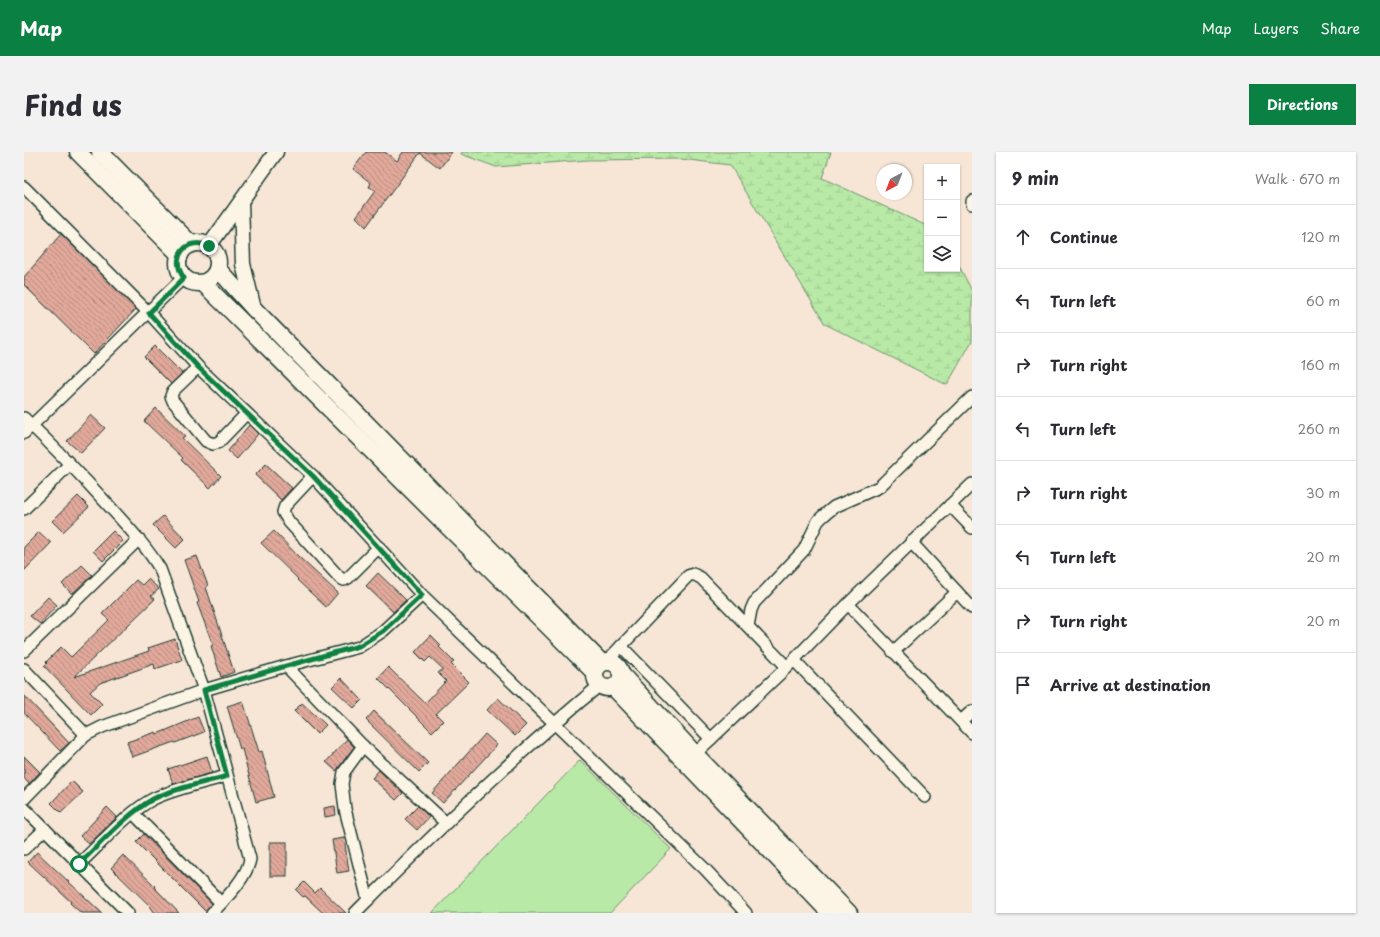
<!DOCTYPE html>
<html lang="en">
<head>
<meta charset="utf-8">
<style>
	body { margin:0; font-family:"Playpen Sans",sans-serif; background:#f2f2f3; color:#2b2b33 }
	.controls { position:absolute; right:12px; top:12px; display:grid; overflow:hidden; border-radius:0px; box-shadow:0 1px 3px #0004 }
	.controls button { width:36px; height:36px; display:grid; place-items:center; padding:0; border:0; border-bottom:1px solid #e1e1e2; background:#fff; color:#2b2b33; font:20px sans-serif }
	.compass { position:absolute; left:852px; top:12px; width:36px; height:36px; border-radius:50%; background:#fff; box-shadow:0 1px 3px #0004; rotate:222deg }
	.stop { position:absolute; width:12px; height:12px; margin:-9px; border:3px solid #0b8043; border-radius:50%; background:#fff }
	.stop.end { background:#0b8043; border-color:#fff; box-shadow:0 1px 4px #0008 }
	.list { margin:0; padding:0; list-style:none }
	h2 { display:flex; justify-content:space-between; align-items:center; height:52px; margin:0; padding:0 16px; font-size:17px }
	h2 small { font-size:13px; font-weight:400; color:#7c7c81 }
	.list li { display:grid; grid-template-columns:26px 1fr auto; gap:12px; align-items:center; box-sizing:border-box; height:64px; padding:0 16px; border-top:1px solid #e1e1e2 }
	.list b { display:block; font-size:15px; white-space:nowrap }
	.list em { font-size:13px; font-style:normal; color:#7c7c81 }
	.icon { flex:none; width:22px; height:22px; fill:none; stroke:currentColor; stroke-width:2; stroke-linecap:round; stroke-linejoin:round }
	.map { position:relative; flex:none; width:948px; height:761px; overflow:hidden; border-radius:0px }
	header { display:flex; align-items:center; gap:24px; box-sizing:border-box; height:56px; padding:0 20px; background:#0b8043; color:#fff }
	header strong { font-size:19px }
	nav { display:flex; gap:22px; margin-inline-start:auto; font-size:14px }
	.intro { display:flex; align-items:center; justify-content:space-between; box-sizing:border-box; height:96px; padding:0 24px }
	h1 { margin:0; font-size:28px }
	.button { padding:10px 18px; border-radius:0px; background:#0b8043; color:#fff; font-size:14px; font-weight:700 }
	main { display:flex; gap:24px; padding:0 24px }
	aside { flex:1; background:#fff; border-radius:0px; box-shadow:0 1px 3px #0004 }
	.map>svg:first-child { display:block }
	.green { fill:#b9e9a7; stroke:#6c936e }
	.wetland { fill:url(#wetland-marsh); stroke:#6c936e }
	.building { fill:url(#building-back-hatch); stroke:#1f3d34 }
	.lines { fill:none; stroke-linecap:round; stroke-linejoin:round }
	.minor-casing { stroke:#1f3d34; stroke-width:14 }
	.tertiary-casing { stroke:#1f3d34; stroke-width:17 }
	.secondary-casing { stroke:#1f3d34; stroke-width:19 }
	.minor { stroke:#fcf5e5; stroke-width:11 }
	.tertiary { stroke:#fcf5e5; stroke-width:14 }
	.secondary { stroke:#fcf5e5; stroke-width:16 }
	.route { stroke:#0b8043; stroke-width:5 }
</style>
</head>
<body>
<header>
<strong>Map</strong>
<nav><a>Map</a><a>Layers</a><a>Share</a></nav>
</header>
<div class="intro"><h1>Find us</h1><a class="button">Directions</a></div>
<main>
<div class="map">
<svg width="948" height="761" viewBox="0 0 948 761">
	<defs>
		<pattern id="wetland-marsh" width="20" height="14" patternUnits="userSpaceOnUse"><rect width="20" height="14" fill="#b9e9a7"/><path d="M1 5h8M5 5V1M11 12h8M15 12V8" fill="none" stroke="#9fc990"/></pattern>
		<pattern id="building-back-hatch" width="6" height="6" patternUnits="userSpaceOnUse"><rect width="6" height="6" fill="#e1a89b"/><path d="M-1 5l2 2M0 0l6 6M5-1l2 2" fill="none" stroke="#b68a7f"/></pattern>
	</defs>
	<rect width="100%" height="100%" fill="#f7e6d6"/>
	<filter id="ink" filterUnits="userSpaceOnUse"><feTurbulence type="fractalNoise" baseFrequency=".025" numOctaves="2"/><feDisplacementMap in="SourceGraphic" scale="8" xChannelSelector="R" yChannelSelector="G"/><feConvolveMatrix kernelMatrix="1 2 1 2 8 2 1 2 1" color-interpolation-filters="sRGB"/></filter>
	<g filter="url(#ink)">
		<path class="green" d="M 556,608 L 647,697 L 586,761 L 408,761 Z"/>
		<path class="wetland" d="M 438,0 L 807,0 L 798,26 L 903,74 L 903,117 L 933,117 L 933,110 L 948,139 L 948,189 L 923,233 L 801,172 L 706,13 L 657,7 L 563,8 L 472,15 L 437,2 Z"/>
		<g class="building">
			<path d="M 342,0 L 361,0 L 373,9 L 379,0 L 428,0 L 416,16 L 396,1 L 342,75 L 332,65 L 351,39 L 345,35 L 347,31 L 329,17 Z"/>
			<path d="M 37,82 L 112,157 L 70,202 L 0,133 L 0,125 Z"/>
			<path d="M 131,194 L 158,221 L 147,232 L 120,205 Z"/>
			<path d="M 132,256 L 161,284 L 158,286 L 197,324 L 186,336 L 157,308 L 159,306 L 120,269 Z"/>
			<path d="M 67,263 L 81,276 L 57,301 L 43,289 Z"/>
			<path d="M 225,273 L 234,282 L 213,307 L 204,299 Z"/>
			<path d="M 242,312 L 268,336 L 257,348 L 231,323 Z"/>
			<path d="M 54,344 L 65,355 L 39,380 L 28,369 Z"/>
			<path d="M 139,364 L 161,387 L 152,396 L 129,373 Z"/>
			<path d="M 89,379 L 99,389 L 79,409 L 69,399 Z"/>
			<path d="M 250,379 L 275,405 L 314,441 L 302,455 L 273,428 L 274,427 L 237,391 Z"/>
			<path d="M 15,380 L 27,391 L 0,419 L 0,395 Z"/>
			<path d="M 173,404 L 184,434 L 182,435 L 210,520 L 197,525 L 187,494 L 189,493 L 173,451 L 175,450 L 160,408 Z"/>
			<path d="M 58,413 L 68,423 L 48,442 L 38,432 Z"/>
			<path d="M 354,421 L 382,448 L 369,460 L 342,434 Z"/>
			<path d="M 124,427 L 135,437 L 127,444 L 131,447 L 50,525 L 125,499 L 124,496 L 151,487 L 158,508 L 131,517 L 130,512 L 76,531 L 66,540 L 78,552 L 67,563 L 20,514 L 23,511 L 22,510 L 37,495 L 47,505 L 85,468 L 78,462 L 112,428 L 118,433 Z"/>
			<path d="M 24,445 L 33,453 L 16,472 L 6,464 Z"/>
			<path d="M 407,483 L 417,493 L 415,495 L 430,510 L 427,512 L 445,530 L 412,562 L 419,569 L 408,580 L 354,526 L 364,515 L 401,551 L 422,529 L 414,521 L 419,517 L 406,505 L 401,510 L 391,500 Z"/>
			<path d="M 317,526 L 338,548 L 330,556 L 308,535 Z"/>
			<path d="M 0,543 L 45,591 L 36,599 L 0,561 Z"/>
			<path d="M 474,546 L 502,573 L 491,584 L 463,558 Z"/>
			<path d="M 219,549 L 235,600 L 238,599 L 250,645 L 232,650 L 218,597 L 216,597 L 203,554 Z"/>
			<path d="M 278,551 L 302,573 L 293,582 L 270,559 Z"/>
			<path d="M 350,559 L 404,611 L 395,620 L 342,568 Z"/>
			<path d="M 174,565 L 180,580 L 151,591 L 150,590 L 108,605 L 103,590 L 132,580 L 133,582 Z"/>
			<path d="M 461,582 L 473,593 L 419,651 L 408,641 Z"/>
			<path d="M 323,587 L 330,595 L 312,619 L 302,610 Z"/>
			<path d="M 0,604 L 16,620 L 5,632 L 0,626 Z"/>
			<path d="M 183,604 L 188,621 L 149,632 L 144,617 Z"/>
			<path d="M 355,618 L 379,641 L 372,648 L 348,626 Z"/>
			<path d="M 48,629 L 59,640 L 37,661 L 27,651 Z"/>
			<path d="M 311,654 L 312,663 L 301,665 L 300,656 Z"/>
			<path d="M 394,654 L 405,665 L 393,678 L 381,667 Z"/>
			<path d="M 83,655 L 93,665 L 65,692 L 56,684 Z"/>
			<path d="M 120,682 L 188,751 L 181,759 L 112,690 Z"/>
			<path d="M 320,686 L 325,719 L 313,721 L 308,688 Z"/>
			<rect x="246" y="690" width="17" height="34"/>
			<path d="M 13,700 L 47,732 L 78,761 L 57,761 L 46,751 L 47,750 L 4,710 Z"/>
			<path d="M 99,703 L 131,734 L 130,735 L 155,761 L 131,761 L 126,754 L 87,716 Z"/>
			<path d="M 280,730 L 291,741 L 296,736 L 322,761 L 299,761 L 281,744 L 279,745 L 272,738 Z"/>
		</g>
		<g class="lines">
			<g class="minor-casing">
				<g id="minor">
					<path d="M 0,35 L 125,161 L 174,215 L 289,324 L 398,443 L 681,717 L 722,761"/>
					<path d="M 948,49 L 948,52"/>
					<path d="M 174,215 L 149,239 L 147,244 L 149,249 L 182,289 L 189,292 L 195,290 L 222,262"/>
					<path d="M 0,266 C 30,295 58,324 86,355 C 104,375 122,394 136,417 L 180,538 L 226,707 C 223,726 201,747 188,761"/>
					<path d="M 0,281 L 160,125"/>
					<path d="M 289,324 L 261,354 L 259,360 L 265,370 L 316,426 L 320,428 L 324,426 L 355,395"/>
					<path d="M 926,353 L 948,376"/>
					<path d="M 0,357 L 46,312"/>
					<path d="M 887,390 L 948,456"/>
					<path d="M 824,452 L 948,581"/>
					<path d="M 724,474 L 727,458 L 730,451 L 780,398 L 794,369 L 799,364 L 810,355 L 855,335 L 948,245"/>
					<path d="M 597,494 L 687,587"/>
					<path d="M 0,499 L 115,387"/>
					<path d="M 869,500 L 933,440"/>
					<path d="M 770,508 L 901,645"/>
					<path d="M 582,510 L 664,424 L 669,422 L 677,426 L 763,515"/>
					<path d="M 262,514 L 339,594 L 422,671"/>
					<path d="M 0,517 L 62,583"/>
					<path d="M 937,569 L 948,559"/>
					<path d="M 339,594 L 320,620 L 318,632 L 321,657 L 344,748"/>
					<path d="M 671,602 L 763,515 L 824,452 L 948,332"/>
					<path d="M 0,647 L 62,583 L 78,575 L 180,538 L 262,514 L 335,495 L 359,479 L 398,443"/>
					<path d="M 0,656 L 104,761"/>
					<path d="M 109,661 L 197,751"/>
					<path d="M 0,697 L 21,677"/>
					<path d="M 55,712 C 77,692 104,660 129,647 C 149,637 181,630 203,624"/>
					<path d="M 331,761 C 409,682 490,604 576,533"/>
				</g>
			</g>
			<g class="tertiary-casing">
				<g id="tertiary">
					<path d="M 217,50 L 219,112 L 230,157"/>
					<path d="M 185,94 L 252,0"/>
				</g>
			</g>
			<g class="secondary-casing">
				<g id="secondary">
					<path d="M 54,0 L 156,103"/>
					<path d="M 76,0 L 167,92"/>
					<circle cx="174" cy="111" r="20"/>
					<path d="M 194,117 L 230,157 L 578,511"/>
					<path d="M 179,131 L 571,521"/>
					<circle cx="584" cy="523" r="13"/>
					<path d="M 598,523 L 671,602 L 825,761"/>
					<path d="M 589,535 L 806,761"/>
				</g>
			</g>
			<use href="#minor" class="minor"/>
			<use href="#tertiary" class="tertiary"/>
			<use href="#secondary" class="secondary"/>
		</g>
	</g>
	<g class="lines" filter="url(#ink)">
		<path class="route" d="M 55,712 C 77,691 104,661 129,647 C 150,636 180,631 203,624 L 180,538 L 262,514 L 335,494 L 359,479 L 398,443 L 289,324 L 174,215 L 125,161 L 160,126 C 145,106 162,84 185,94"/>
	</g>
</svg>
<div class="controls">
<button>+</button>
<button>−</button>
<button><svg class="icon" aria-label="layers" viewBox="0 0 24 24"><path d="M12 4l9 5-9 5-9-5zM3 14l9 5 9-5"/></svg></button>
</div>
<svg class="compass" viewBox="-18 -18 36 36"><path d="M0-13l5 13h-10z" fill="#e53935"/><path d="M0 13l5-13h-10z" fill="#7c7c81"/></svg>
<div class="stop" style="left:55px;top:712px"></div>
<div class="stop end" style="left:185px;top:94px"></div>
</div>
<aside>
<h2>9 min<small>Walk · 670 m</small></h2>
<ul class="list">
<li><svg class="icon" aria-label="ahead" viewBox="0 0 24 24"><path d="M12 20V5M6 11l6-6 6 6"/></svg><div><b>Continue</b></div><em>120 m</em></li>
<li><svg class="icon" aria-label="left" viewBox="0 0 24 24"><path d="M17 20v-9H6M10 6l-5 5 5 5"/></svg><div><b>Turn left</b></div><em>60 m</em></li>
<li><svg class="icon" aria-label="right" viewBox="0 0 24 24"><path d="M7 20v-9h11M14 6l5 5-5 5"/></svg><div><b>Turn right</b></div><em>160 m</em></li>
<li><svg class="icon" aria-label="left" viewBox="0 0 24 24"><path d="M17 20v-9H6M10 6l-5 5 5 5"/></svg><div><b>Turn left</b></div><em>260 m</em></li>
<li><svg class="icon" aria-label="right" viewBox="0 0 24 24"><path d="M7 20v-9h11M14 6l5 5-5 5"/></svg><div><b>Turn right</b></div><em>30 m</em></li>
<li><svg class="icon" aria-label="left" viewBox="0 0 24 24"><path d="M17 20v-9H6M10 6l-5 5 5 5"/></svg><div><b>Turn left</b></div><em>20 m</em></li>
<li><svg class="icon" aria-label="right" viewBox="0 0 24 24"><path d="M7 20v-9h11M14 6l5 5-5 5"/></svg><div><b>Turn right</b></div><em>20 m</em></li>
<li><svg class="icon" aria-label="arrive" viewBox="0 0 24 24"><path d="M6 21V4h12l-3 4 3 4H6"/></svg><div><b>Arrive at destination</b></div></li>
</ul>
</aside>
</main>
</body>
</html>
